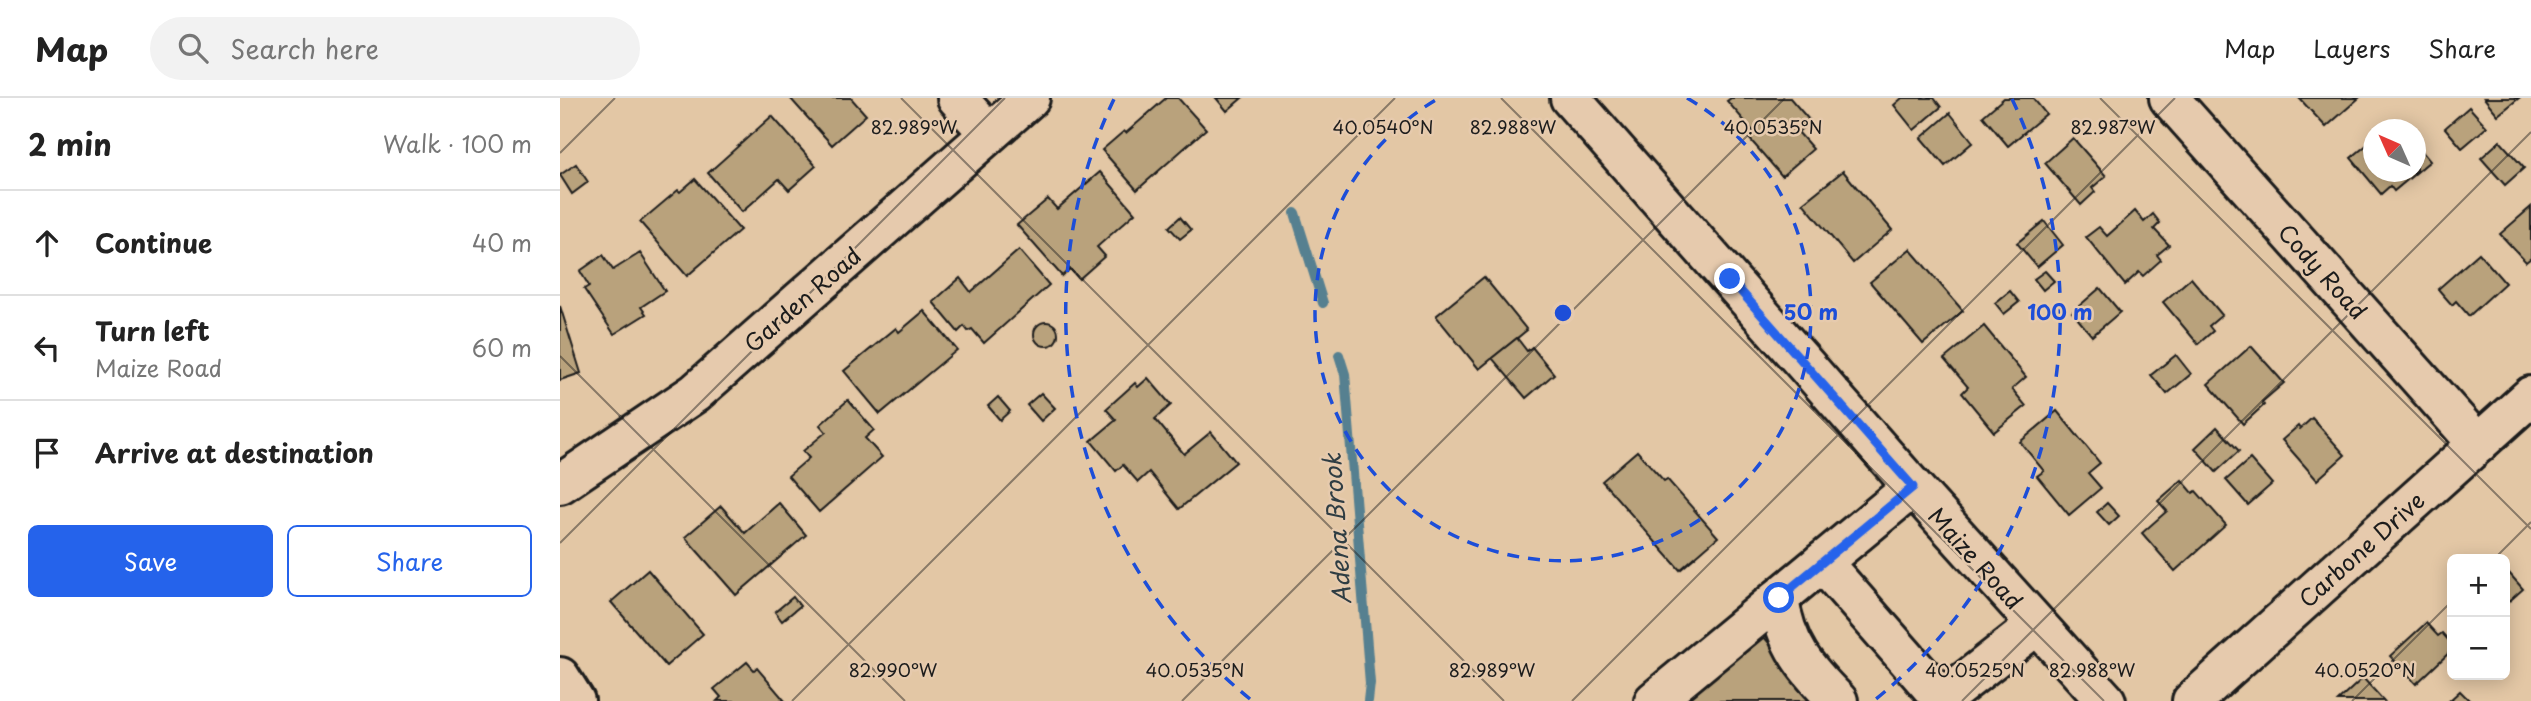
<!DOCTYPE html>
<html lang="en">
<head>
<meta charset="utf-8">
<style>
	body { margin:0; font-family:"Playpen Sans",sans-serif; background:#f2f2f2; color:#222 }
	.controls { position:absolute; right:21px; bottom:21px; display:grid; overflow:hidden; border-radius:10px; box-shadow:0 4px 18px #0003 }
	.controls button { width:63px; height:63px; display:grid; place-items:center; padding:0; border:0; border-bottom:2px solid #e0e0e0; background:#fff; color:#222; font:35px sans-serif }
	.compass { position:absolute; left:1803px; top:21px; width:63px; height:63px; border-radius:50%; background:#fff; box-shadow:0 4px 18px #0003; rotate:315deg }
	.stop { position:absolute; width:21px; height:21px; margin:-16px; border:5px solid #2563eb; border-radius:50%; background:#fff }
	.stop.end { background:#2563eb; border-color:#fff; box-shadow:0 2px 7px #0008 }
	.list { margin:0; padding:0; list-style:none }
	h2 { display:flex; justify-content:space-between; align-items:center; height:91px; margin:0; padding:0 28px; font-size:30px }
	h2 small { font-size:23px; font-weight:400; color:#767676 }
	.list li { display:grid; grid-template-columns:46px 1fr auto; gap:21px; align-items:center; box-sizing:border-box; height:105px; padding:0 28px; border-top:2px solid #e0e0e0 }
	.list b { display:block; font-size:26px; white-space:nowrap }
	.list p { margin:0; font-size:23px; white-space:nowrap; color:#767676 }
	.list em { font-size:23px; font-style:normal; color:#767676 }
	.actions { display:flex; gap:14px; padding:21px 28px }
	.actions a { flex:1; padding:16px 0; border:2px solid #2563eb; border-radius:10px; text-align:center; font-size:24px; color:#2563eb }
	.actions .main { background:#2563eb; color:#fff }
	.icon { flex:none; width:38px; height:38px; fill:none; stroke:currentColor; stroke-width:2; stroke-linecap:round; stroke-linejoin:round }
	.map { position:relative; flex:none; width:1971px; height:603px; overflow:hidden }
	header { display:flex; align-items:center; gap:42px; box-sizing:border-box; height:98px; padding:0 35px; background:#fff; border-bottom:2px solid #e0e0e0 }
	header strong { font-size:33px }
	nav { display:flex; gap:38px; margin-inline-start:auto; font-size:24px }
	.search { width:490px; height:63px; background:#f2f2f2; display:flex; align-items:center; gap:18px; box-sizing:border-box; padding:0 24px; border-radius:38px; color:#767676; font-size:26px }
	main { display:flex }
	aside { flex:1; background:#fff }
	.map>svg:first-child { display:block }
	.lines { fill:none; stroke-linecap:round; stroke-linejoin:round }
	.stream { stroke:#568090; stroke-width:10 }
	.building { fill:#b9a27c; stroke:#1c1c1c; stroke-width:2 }
	.minor-casing { stroke:#1c1c1c; stroke-width:44 }
	.minor { stroke:#e6caad; stroke-width:38 }
	.route { stroke:#2563eb; stroke-width:9 }
	.ticks { fill:none; stroke:#1c1c1c; stroke-width:2; stroke-opacity:0.45 }
	.ring { fill:none; stroke:#1d4ed8; stroke-width:3.5; stroke-dasharray:12 9 }
	.labels { text-anchor:middle; dominant-baseline:central; stroke-width:5; stroke-linejoin:round; paint-order:stroke }
	.street-label { font-size:23px; fill:#1c1c1c; stroke:#e6caad }
	.water-label { font-size:24px; font-style:italic; fill:#2f3d43; stroke:#e6caad }
	.ticks-label { font-size:18px; text-anchor:middle; fill:#1c1c1c; stroke:#e6caad; stroke-width:5; stroke-linejoin:round; paint-order:stroke }
	.centre { fill:#1d4ed8; stroke:#e6caad; stroke-width:3.5 }
	.ring-label { font-size:21px; text-anchor:middle; font-weight:bold; fill:#1d4ed8; stroke:#e6caad; stroke-width:5; stroke-linejoin:round; paint-order:stroke }
</style>
</head>
<body>
<header>
<strong>Map</strong>
<div class="search"><svg class="icon" aria-label="search" viewBox="0 0 24 24"><circle cx="10" cy="10" r="6"/><path d="M15 15l6 6"/></svg>Search here</div>
<nav><a>Map</a><a>Layers</a><a>Share</a></nav>
</header>
<main>
<aside>
<h2>2 min<small>Walk · 100 m</small></h2>
<ul class="list">
<li><svg class="icon" aria-label="ahead" viewBox="0 0 24 24"><path d="M12 20V5M6 11l6-6 6 6"/></svg><div><b>Continue</b></div><em>40 m</em></li>
<li><svg class="icon" aria-label="left" viewBox="0 0 24 24"><path d="M17 20v-9H6M10 6l-5 5 5 5"/></svg><div><b>Turn left</b><p>Maize Road</p></div><em>60 m</em></li>
<li><svg class="icon" aria-label="arrive" viewBox="0 0 24 24"><path d="M6 21V4h12l-3 4 3 4H6"/></svg><div><b>Arrive at destination</b></div></li>
</ul>
<div class="actions"><a class="main">Save</a><a>Share</a></div>
</aside>
<div class="map">
<svg width="1971" height="603" viewBox="0 0 1971 603">
	<rect width="100%" height="100%" fill="#e3c7a5"/>
	<filter id="ink" filterUnits="userSpaceOnUse"><feTurbulence type="fractalNoise" baseFrequency=".0143" numOctaves="2"/><feDisplacementMap in="SourceGraphic" scale="14" xChannelSelector="R" yChannelSelector="G"/><feConvolveMatrix kernelMatrix="1 2 1 2 8 2 1 2 1" color-interpolation-filters="sRGB"/></filter>
	<g filter="url(#ink)">
		<g class="lines">
			<g class="stream">
				<path d="M 735,115 L 763,205"/>
				<path d="M 779,257 L 785,276 L 810,585 L 808,603"/>
			</g>
		</g>
		<g class="building">
			<path d="M 230,0 L 291,0 L 306,17 L 272,47 Z"/>
			<path d="M 606,0 L 618,0 L 646,31 L 577,92 L 542,52 L 564,33 L 566,35 Z"/>
			<path d="M 656,0 L 682,0 L 667,13 Z"/>
			<path d="M 1171,0 L 1230,0 L 1250,23 L 1238,34 L 1253,51 L 1222,78 L 1188,39 L 1194,34 L 1167,3 Z"/>
			<path d="M 1342,0 L 1374,0 L 1381,9 L 1354,32 L 1334,7 Z"/>
			<path d="M 1444,0 L 1473,0 L 1486,16 L 1448,48 L 1423,18 Z"/>
			<path d="M 1739,0 L 1799,0 L 1766,29 Z"/>
			<path d="M 1924,0 L 1959,0 L 1938,17 Z"/>
			<path d="M 1909,9 L 1927,29 L 1902,50 L 1885,30 Z"/>
			<path d="M 1390,15 L 1413,44 L 1385,68 L 1361,40 Z"/>
			<path d="M 212,18 L 256,68 L 229,92 L 219,81 L 182,114 L 148,75 Z"/>
			<path d="M 1513,40 L 1546,78 L 1532,90 L 1535,94 L 1521,107 L 1485,65 Z"/>
			<path d="M 1814,41 L 1814,74 L 1856,74 L 1856,46 L 1870,63 L 1834,93 L 1830,88 L 1821,96 L 1791,60 Z"/>
			<path d="M 1940,43 L 1964,70 L 1945,87 L 1921,60 Z"/>
			<path d="M 16,66 L 28,84 L 12,96 L 0,77 Z"/>
			<path d="M 1283,73 L 1332,132 L 1293,165 L 1243,105 Z"/>
			<path d="M 540,74 L 575,115 L 537,149 L 545,158 L 519,181 L 510,171 L 502,178 L 457,127 L 488,101 L 497,111 Z"/>
			<path d="M 135,81 L 180,132 L 127,178 L 80,124 L 118,92 L 120,94 Z"/>
			<path d="M 1971,109 L 1971,160 L 1966,164 L 1940,136 Z"/>
			<path d="M 1575,113 L 1584,124 L 1593,116 L 1600,125 L 1594,131 L 1609,147 L 1597,157 L 1601,162 L 1583,178 L 1579,174 L 1565,187 L 1526,139 L 1539,129 L 1547,138 Z"/>
			<path d="M 620,119 L 631,132 L 620,141 L 609,129 Z"/>
			<path d="M 1484,123 L 1503,147 L 1477,169 L 1457,145 Z"/>
			<path d="M 1350,151 L 1403,213 L 1363,246 L 1310,184 Z"/>
			<path d="M 459,152 L 489,187 L 424,245 L 412,231 L 408,233 L 404,228 L 398,234 L 373,204 L 400,180 L 411,194 Z"/>
			<path d="M 80,155 L 105,193 L 81,209 L 86,216 L 54,236 L 24,191 L 29,188 L 20,173 L 43,157 L 53,172 Z"/>
			<path d="M 1919,155 L 1945,185 L 1909,218 L 1896,203 L 1892,207 L 1878,191 Z"/>
			<path d="M 1485,173 L 1494,183 L 1483,192 L 1474,181 Z"/>
			<path d="M 924,179 L 967,232 L 919,271 L 876,218 Z"/>
			<path d="M 1631,180 L 1662,217 L 1649,228 L 1653,233 L 1638,246 L 1603,204 Z"/>
			<path d="M 1540,190 L 1560,214 L 1532,238 L 1512,214 Z"/>
			<path d="M 1450,193 L 1459,204 L 1444,216 L 1435,205 Z"/>
			<path d="M 0,208 L 21,275 L 0,282 Z"/>
			<path d="M 364,213 L 397,252 L 320,316 L 284,273 L 336,230 L 339,234 Z"/>
			<circle cx="486" cy="236" r="12"/>
			<path d="M 1424,228 L 1466,279 L 1452,291 L 1466,308 L 1434,334 L 1402,295 L 1408,289 L 1384,261 Z"/>
			<path d="M 957,240 L 967,253 L 972,249 L 994,276 L 966,300 L 932,260 Z"/>
			<path d="M 1691,248 L 1724,285 L 1702,304 L 1704,307 L 1683,326 L 1648,286 Z"/>
			<path d="M 1616,257 L 1631,276 L 1607,296 L 1591,277 Z"/>
			<path d="M 588,280 L 611,307 L 595,321 L 624,356 L 651,334 L 676,364 L 619,411 L 589,374 L 578,384 L 563,367 L 556,373 L 531,343 L 556,322 L 546,311 L 575,285 L 578,289 Z"/>
			<path d="M 481,295 L 495,310 L 481,323 L 467,307 Z"/>
			<path d="M 438,299 L 450,313 L 440,322 L 428,308 Z"/>
			<path d="M 288,302 L 314,332 L 305,340 L 322,359 L 259,414 L 228,378 L 249,360 L 243,353 L 266,334 L 260,327 Z"/>
			<path d="M 1497,313 L 1540,365 L 1528,375 L 1541,390 L 1509,417 L 1477,378 L 1484,373 L 1460,344 Z"/>
			<path d="M 1752,320 L 1785,357 L 1757,382 L 1722,342 L 1738,328 L 1740,331 Z"/>
			<path d="M 1657,329 L 1679,353 L 1656,374 L 1635,350 Z"/>
			<path d="M 1077,353 L 1104,383 L 1107,381 L 1158,439 L 1120,472 L 1042,383 Z"/>
			<path d="M 1690,361 L 1712,386 L 1688,407 L 1666,382 Z"/>
			<path d="M 1622,382 L 1633,395 L 1636,393 L 1666,427 L 1615,473 L 1582,435 L 1607,413 L 1598,403 Z"/>
			<path d="M 219,405 L 246,437 L 176,497 L 125,439 L 161,408 L 185,435 Z"/>
			<path d="M 1547,405 L 1559,418 L 1549,427 L 1537,414 Z"/>
			<path d="M 88,472 L 143,536 L 106,568 L 51,504 Z"/>
			<path d="M 1949,475 L 1963,491 L 1945,507 L 1945,476 Z"/>
			<path d="M 233,499 L 240,508 L 222,523 L 215,514 Z"/>
			<path d="M 1866,525 L 1878,538 L 1882,535 L 1892,546 L 1892,552 L 1856,586 L 1830,558 Z"/>
			<path d="M 1197,531 L 1259,603 L 1113,603 Z"/>
			<path d="M 187,564 L 194,572 L 197,570 L 225,603 L 157,603 L 161,599 L 154,591 Z"/>
			<path d="M 1803,580 L 1824,603 L 1778,603 Z"/>
			<path d="M 1900,593 L 1910,603 L 1889,603 Z"/>
		</g>
		<g class="lines">
			<g class="minor-casing">
				<g id="minor">
					<path d="M 397,0 L 429,35"/>
					<path d="M 1010,0 L 1353,389 L 1546,603"/>
					<path d="M 1609,0 L 1918,346"/>
					<path d="M 0,386 L 135,295 L 470,0"/>
					<path d="M 1262,464 L 1382,601"/>
					<path d="M 1219,500 C 1225,547 1246,571 1278,603"/>
					<path d="M 0,579 L 15,603"/>
					<path d="M 1094,603 L 1353,389"/>
					<path d="M 1380,603 L 1477,527"/>
					<path d="M 1632,603 L 1971,298"/>
				</g>
			</g>
			<use href="#minor" class="minor"/>
		</g>
	</g>
	<g class="lines" filter="url(#ink)">
		<path class="route" d="M 1170,181 L 1353,389 L 1219,500"/>
	</g>
	<path class="ticks" d="M 341,0 L 944,603M 941,0 L 1544,603M 1540,0 L 1971,431M 0,55 L 55,0M 0,258 L 345,603M 0,445 L 445,0M 1934,461 L 1971,424M 232,603 L 835,0M 622,603 L 1225,0M 1012,603 L 1615,0M 1402,603 L 1971,34M 1792,603 L 1892,503"/>
	<g class="ring">
		<path d="M1127 0A248 248 0 1 1 879 0"/>
		<path d="M690 601A497 497 0 0 1 554 1M1452 1A497 497 0 0 1 1316 601"/>
	</g>
	<g class="labels">
		<g class="street-label">
			<text transform="translate(1763 173) rotate(48)">Cody Road</text>
			<text transform="translate(242 201) rotate(-41)">Garden Road</text>
			<text transform="translate(1801 451) rotate(-42)">Carbone Drive</text>
			<text transform="translate(1416 460) rotate(48)">Maize Road</text>
		</g>
		<g class="water-label">
			<text transform="translate(776 431) rotate(-94)">Adena Brook</text>
		</g>
	</g>
	<g class="ticks-label">
		<text x="953" y="36">82.988°W</text>
		<text x="354" y="36">82.989°W</text>
		<text x="1553" y="36">82.987°W</text>
		<text x="823" y="36">40.0540°N</text>
		<text x="1213" y="36">40.0535°N</text>
		<text x="333" y="579">82.990°W</text>
		<text x="635" y="579">40.0535°N</text>
		<text x="932" y="579">82.989°W</text>
		<text x="1415" y="579">40.0525°N</text>
		<text x="1532" y="579">82.988°W</text>
		<text x="1805" y="579">40.0520°N</text>
	</g>
	<circle cx="1003" cy="215" r="10" class="centre"/>
	<g class="ring-label">
		<text x="1251" y="222">50 m</text>
		<text x="1500" y="222">100 m</text>
	</g>
</svg>
<div class="controls">
<button>+</button>
<button>−</button>
</div>
<svg class="compass" viewBox="-18 -18 36 36"><path d="M0-13l5 13h-10z" fill="#e53935"/><path d="M0 13l5-13h-10z" fill="#767676"/></svg>
<div class="stop" style="left:1219px;top:500px"></div>
<div class="stop end" style="left:1170px;top:181px"></div>
</div>
</main>
</body>
</html>
